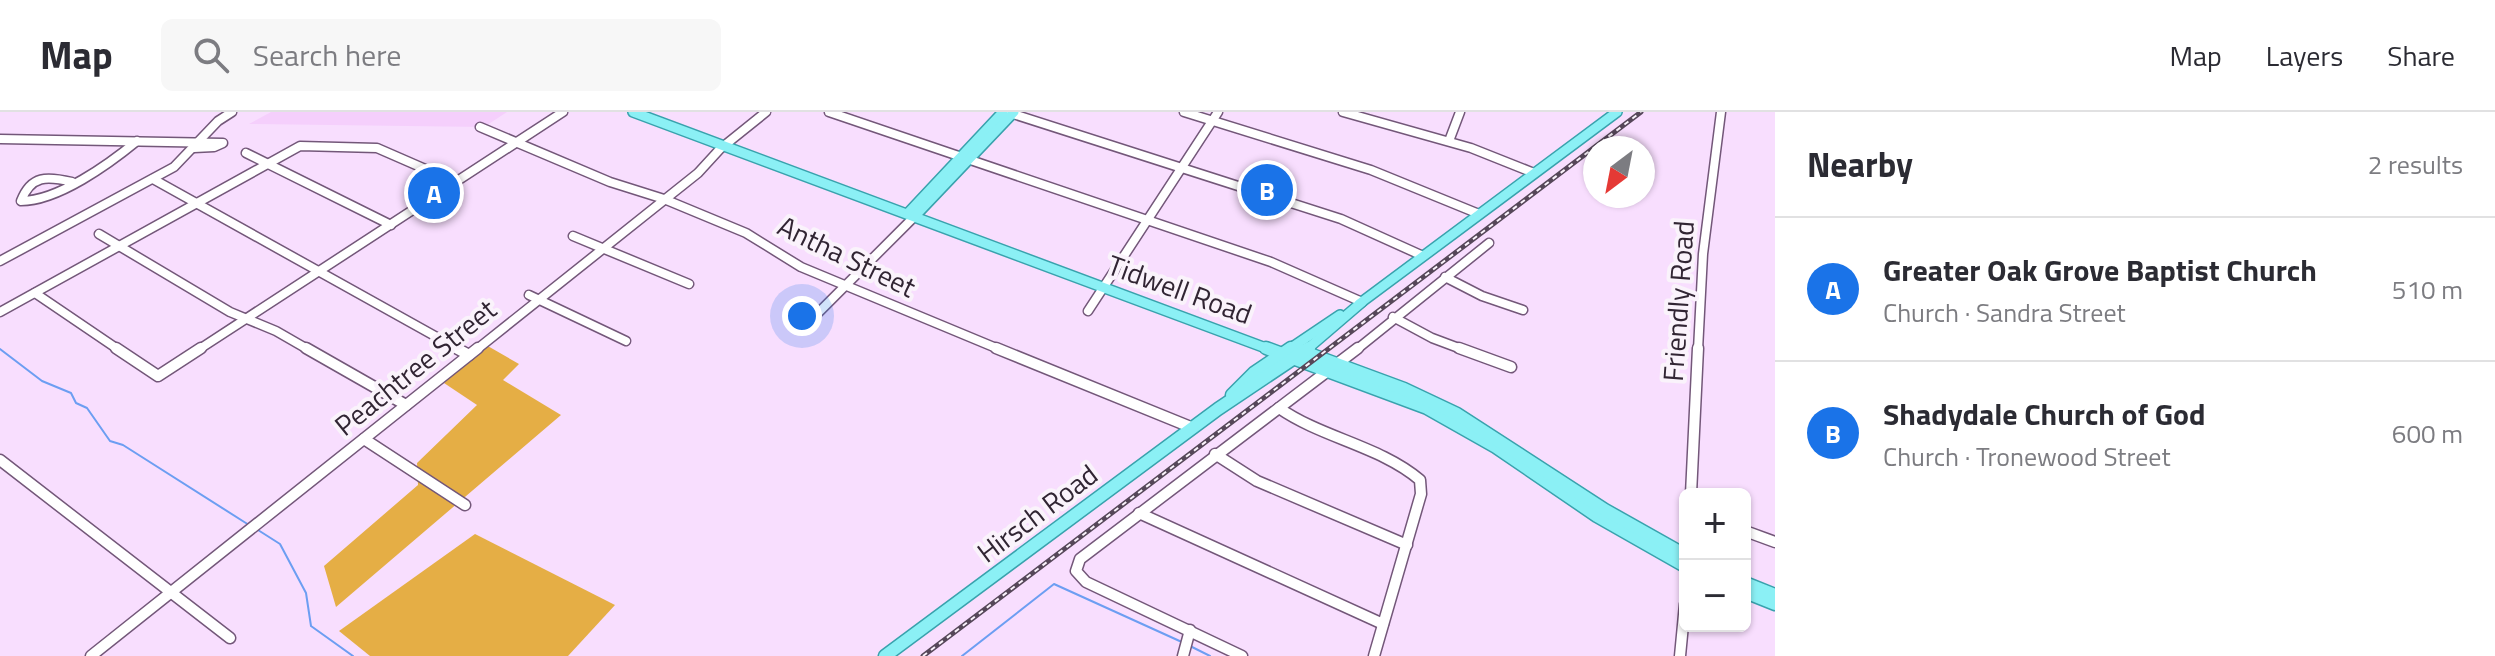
<!DOCTYPE html>
<html lang="en">
<head>
<meta charset="utf-8">
<style>
	body { margin:0; font-family:"Titillium Web",sans-serif; background:#f7f7f7; color:#2b2b33 }
	.controls { position:absolute; right:24px; bottom:24px; display:grid; overflow:hidden; border-radius:12px; box-shadow:0 2px 6px #0004 }
	.controls button { width:72px; height:72px; display:grid; place-items:center; padding:0; border:0; border-bottom:2px solid #e1e1e2; background:#fff; color:#2b2b33; font:40px sans-serif }
	.compass { position:absolute; left:1583px; top:24px; width:72px; height:72px; border-radius:50%; background:#fff; box-shadow:0 2px 6px #0004; rotate:212deg }
	.you { position:absolute; left:802px; top:204px; width:28px; height:28px; margin:-20px; border:6px solid #fff; border-radius:50%; background:#1a73e8; box-shadow:0 0 0 12px #1a73e833 }
	.badge { display:grid; place-items:center; width:52px; height:52px; border-radius:50%; background:#1a73e8; color:#fff; font-size:26px; font-weight:700 }
	.pin { position:absolute; translate:-50% -50%; border:4px solid #fff; box-shadow:0 2px 8px #0006 }
	.list { margin:0; padding:0; list-style:none }
	h2 { display:flex; justify-content:space-between; align-items:center; height:104px; margin:0; padding:0 32px; font-size:34px }
	h2 small { font-size:26px; font-weight:400; color:#7c7c81 }
	.list li { display:grid; grid-template-columns:52px 1fr auto; gap:24px; align-items:center; box-sizing:border-box; height:144px; padding:0 32px; border-top:2px solid #e1e1e2 }
	.list b { display:block; font-size:30px; white-space:nowrap }
	.list p { margin:0; font-size:26px; white-space:nowrap; color:#7c7c81 }
	.list em { font-size:26px; font-style:normal; color:#7c7c81 }
	.icon { flex:none; width:44px; height:44px; fill:none; stroke:currentColor; stroke-width:2; stroke-linecap:round; stroke-linejoin:round }
	.map { position:relative; flex:none; width:1775px; height:544px; overflow:hidden }
	header { display:flex; align-items:center; gap:48px; box-sizing:border-box; height:112px; padding:0 40px; background:#fff; border-bottom:2px solid #e1e1e2 }
	header strong { font-size:38px }
	nav { display:flex; gap:44px; margin-inline-start:auto; font-size:28px }
	.search { width:560px; height:72px; background:#f7f7f7; display:flex; align-items:center; gap:20px; box-sizing:border-box; padding:0 28px; border-radius:12px; color:#7c7c81; font-size:30px }
	main { display:flex }
	aside { flex:1; background:#fff }
	.map>svg:first-child { display:block }
	.built { fill:#f5cffc }
	.forest { fill:#e5ae45 }
	.lines { fill:none; stroke-linecap:round; stroke-linejoin:round }
	.stream { stroke:#6c9ef2; stroke-width:2 }
	.minor-far1-casing { stroke:#735779; stroke-width:11 }
	.minor-casing { stroke:#735779; stroke-width:13 }
	.major-far1-casing { stroke:#39a2ad; stroke-width:12 }
	.major-casing { stroke:#39a2ad; stroke-width:15 }
	.minor-far1 { stroke:#fff; stroke-width:8 }
	.minor { stroke:#fff; stroke-width:10 }
	.major-far1 { stroke:#8bf0f5; stroke-width:9 }
	.major { stroke:#8bf0f5; stroke-width:12 }
	.rail-casing { stroke:#564759; stroke-width:5 }
	.rail { stroke:#faf3fb; stroke-width:2; stroke-dasharray:5; stroke-linecap:butt }
	.labels { text-anchor:middle; dominant-baseline:central; stroke-width:8; stroke-linejoin:round; paint-order:stroke }
	.street-label { font-size:28px; fill:#312533; stroke:#faf3fb }
</style>
</head>
<body>
<header>
<strong>Map</strong>
<div class="search"><svg class="icon" aria-label="search" viewBox="0 0 24 24"><circle cx="10" cy="10" r="6"/><path d="M15 15l6 6"/></svg>Search here</div>
<nav><a>Map</a><a>Layers</a><a>Share</a></nav>
</header>
<main>
<div class="map">
<svg width="1775" height="544" viewBox="0 0 1775 544">
	<rect width="100%" height="100%" fill="#f8defe"/>
	<path class="built" d="M 271,0 L 507,0 L 484,15 L 249,12 Z"/>
	<g class="forest">
		<path d="M 486,233 L 519,252 L 503,268 L 561,303 L 336,495 L 324,454 L 418,373 L 417,351 L 477,293 L 444,271 Z"/>
		<path d="M 475,422 L 615,493 L 568,544 L 370,544 L 339,519 Z"/>
	</g>
	<g class="lines">
		<g class="stream">
			<path d="M 0,237 L 42,269 L 71,281 L 76,291 L 87,296 L 110,329 L 123,333 L 249,413"/>
			<path d="M 258,418 L 280,432 L 306,481 L 311,514 L 353,544"/>
			<path d="M 1190,534 L 1210,544"/>
			<path d="M 962,544 L 1054,472 L 1184,531"/>
		</g>
		<g class="minor-far1-casing">
			<g id="minor-far1">
				<path d="M 829,0 L 1271,150 L 1362,190"/>
				<path d="M 1007,0 L 1341,107 L 1423,144"/>
				<path d="M 1184,0 L 1371,58 L 1479,102"/>
				<path d="M 1343,0 L 1471,36 L 1534,61"/>
				<path d="M 480,15 L 610,70 L 664,87 L 746,121 L 801,155 L 1001,238"/>
				<path d="M 0,27 L 223,31 L 214,35 L 194,36"/>
				<path d="M 1449,29 L 1460,0"/>
				<path d="M 246,41 L 391,113"/>
				<path d="M 153,67 L 460,238"/>
				<path d="M 72,70 C 47,64 31,63 21,89 C 58,89 109,52 137,29"/>
				<path d="M 99,122 L 230,200 L 276,219 L 309,238"/>
				<path d="M 573,124 L 689,172"/>
				<path d="M 0,149 L 174,55 L 218,9 L 232,0"/>
				<path d="M 1445,165 L 1482,184 L 1523,198"/>
				<path d="M 35,181 L 119,238"/>
				<path d="M 529,183 L 626,229"/>
				<path d="M 1088,199 L 1218,0"/>
				<path d="M 0,200 L 300,34 L 377,36 L 455,70"/>
				<path d="M 1393,205 L 1432,226 L 1464,238"/>
				<path d="M 805,214 L 915,104"/>
				<path d="M 198,238 L 563,0"/>
				<path d="M 476,238 L 698,61 L 720,37 L 766,0"/>
				<path d="M 1356,238 L 1489,131"/>
				<path d="M 1698,238 L 1703,142 L 1721,0"/>
			</g>
		</g>
		<g class="minor-casing">
			<g id="minor">
				<path d="M 116,236 L 158,264 L 201,236"/>
				<path d="M 306,236 L 406,293"/>
				<path d="M 456,236 L 469,243"/>
				<path d="M 996,236 L 1193,316"/>
				<path d="M 1459,236 L 1511,255"/>
				<path d="M 1279,296 C 1322,326 1380,334 1420,368 L 1421,382 L 1374,544"/>
				<path d="M 364,327 L 465,393"/>
				<path d="M 1215,342 L 1257,369 L 1407,433"/>
				<path d="M 0,348 L 230,526"/>
				<path d="M 1691,382 L 1698,236"/>
				<path d="M 1139,401 L 1383,512"/>
				<path d="M 1745,419 L 1775,430"/>
				<path d="M 91,544 L 478,236"/>
				<path d="M 1183,544 L 1190,518"/>
				<path d="M 1242,544 L 1086,470 L 1076,459 L 1080,447 L 1358,236"/>
				<path d="M 1680,544 L 1685,492"/>
			</g>
		</g>
		<g class="major-far1-casing">
			<g id="major-far1">
				<path d="M 633,0 L 1271,238"/>
				<path d="M 908,101 L 1003,0"/>
				<path d="M 915,104 L 1014,0"/>
				<path d="M 1359,192 L 1617,0"/>
				<path d="M 1291,235 L 1299,238"/>
				<path d="M 1288,238 L 1340,203"/>
				<path d="M 1306,238 L 1362,190"/>
			</g>
		</g>
		<g class="major-casing">
			<g id="major">
				<path d="M 1266,236 L 1427,296 L 1496,335 L 1597,404 L 1685,454"/>
				<path d="M 1293,236 L 1404,277 L 1457,302 L 1605,398 L 1685,443"/>
				<path d="M 1232,283 L 1254,261 L 1291,236"/>
				<path d="M 1745,471 L 1775,483"/>
				<path d="M 1745,480 L 1775,492"/>
				<path d="M 885,544 L 1218,297 L 1309,236"/>
			</g>
		</g>
		<use href="#minor-far1" class="minor-far1"/>
		<use href="#minor" class="minor"/>
		<use href="#major-far1" class="major-far1"/>
		<use href="#major" class="major"/>
		<g class="rail-casing">
			<path id="rail" d="M 923,544 L 1641,0"/>
		</g>
		<use href="#rail" class="rail"/>
	</g>
	<g class="labels">
		<g class="street-label">
			<text transform="translate(847 144) rotate(26)">Antha Street</text>
			<text transform="translate(1180 177) rotate(20)">Tidwell Road</text>
			<text transform="translate(1678 189) rotate(-86)">Friendly Road</text>
			<text transform="translate(415 255) rotate(-39)">Peachtree Street</text>
			<text transform="translate(1037 401) rotate(-37)">Hirsch Road</text>
		</g>
	</g>
</svg>
<div class="controls">
<button>+</button>
<button>−</button>
</div>
<svg class="compass" viewBox="-18 -18 36 36"><path d="M0-13l5 13h-10z" fill="#e53935"/><path d="M0 13l5-13h-10z" fill="#7c7c81"/></svg>
<div class="you"></div>
<div class="pin badge" style="left:434px;top:81px">A</div>
<div class="pin badge" style="left:1267px;top:78px">B</div>
</div>
<aside>
<h2>Nearby<small>2 results</small></h2>
<ul class="list">
<li><span class="badge">A</span><div><b>Greater Oak Grove Baptist Church</b><p>Church · Sandra Street</p></div><em>510 m</em></li>
<li><span class="badge">B</span><div><b>Shadydale Church of God</b><p>Church · Tronewood Street</p></div><em>600 m</em></li>
</ul>
</aside>
</main>
</body>
</html>
